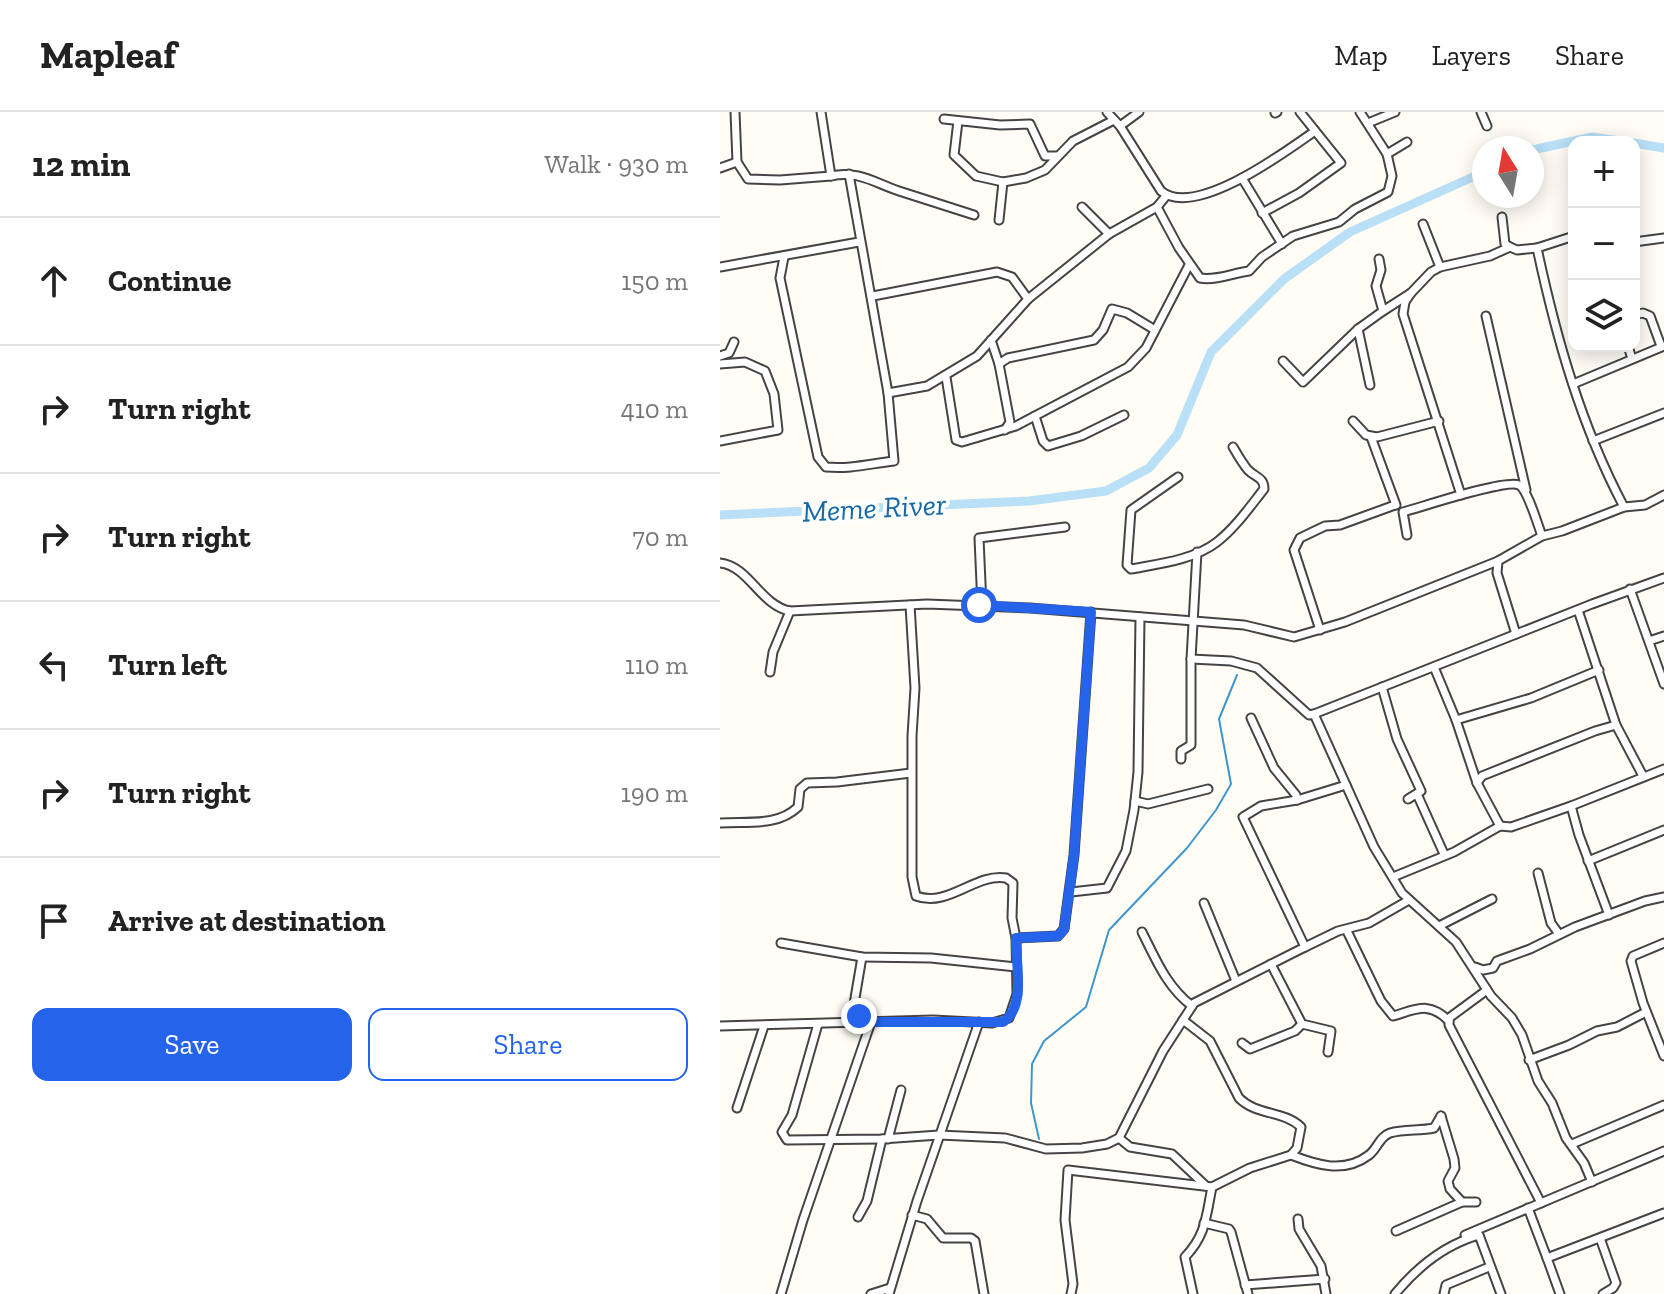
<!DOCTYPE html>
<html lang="en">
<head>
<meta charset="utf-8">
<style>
	body { margin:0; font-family:"Zilla Slab",serif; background:#f6f6f6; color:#222 }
	.controls { position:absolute; right:24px; top:24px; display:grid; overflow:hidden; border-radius:16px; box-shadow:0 4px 20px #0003 }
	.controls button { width:72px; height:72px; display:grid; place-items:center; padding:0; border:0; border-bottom:2px solid #e0e0e0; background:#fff; color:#222; font:40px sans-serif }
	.compass { position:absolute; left:752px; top:24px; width:72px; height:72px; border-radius:50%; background:#fff; box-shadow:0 4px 20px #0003; rotate:349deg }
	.stop { position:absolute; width:24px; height:24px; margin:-18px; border:6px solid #2563eb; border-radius:50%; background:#fff }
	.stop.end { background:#2563eb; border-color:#fff; box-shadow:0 2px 8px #0008 }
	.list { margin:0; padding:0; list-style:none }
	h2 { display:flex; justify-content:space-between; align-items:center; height:104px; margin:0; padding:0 32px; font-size:34px }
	h2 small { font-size:26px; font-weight:400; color:#767676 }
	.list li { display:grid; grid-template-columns:52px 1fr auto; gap:24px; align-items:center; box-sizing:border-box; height:128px; padding:0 32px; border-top:2px solid #e0e0e0 }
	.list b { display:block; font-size:30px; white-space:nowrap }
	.list em { font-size:26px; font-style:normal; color:#767676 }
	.actions { display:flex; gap:16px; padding:24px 32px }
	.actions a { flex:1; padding:18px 0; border:2px solid #2563eb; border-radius:16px; text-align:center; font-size:28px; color:#2563eb }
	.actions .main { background:#2563eb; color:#fff }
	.icon { flex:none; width:44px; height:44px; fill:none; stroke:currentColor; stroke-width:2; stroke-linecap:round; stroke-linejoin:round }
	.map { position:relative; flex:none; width:944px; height:1182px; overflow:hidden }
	header { display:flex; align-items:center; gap:48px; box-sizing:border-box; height:112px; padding:0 40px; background:#fff; border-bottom:2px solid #e0e0e0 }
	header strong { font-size:38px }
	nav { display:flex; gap:44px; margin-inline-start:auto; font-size:28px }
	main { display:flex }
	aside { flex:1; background:#fff }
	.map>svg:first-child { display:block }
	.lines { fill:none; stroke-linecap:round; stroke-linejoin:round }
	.stream { stroke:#3f96cf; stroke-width:2 }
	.river { stroke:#b9e0f7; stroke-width:9 }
	.minor-casing { stroke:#444; stroke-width:11 }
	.minor { stroke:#fff; stroke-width:7 }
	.route { stroke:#2563eb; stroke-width:10 }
	.labels { text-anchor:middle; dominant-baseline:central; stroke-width:8; stroke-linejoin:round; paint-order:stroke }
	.water-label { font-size:30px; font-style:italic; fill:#1768a6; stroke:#fff }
</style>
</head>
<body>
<header>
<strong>Mapleaf</strong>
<nav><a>Map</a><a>Layers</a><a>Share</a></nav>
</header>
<main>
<aside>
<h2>12 min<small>Walk · 930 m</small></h2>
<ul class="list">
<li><svg class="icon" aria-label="ahead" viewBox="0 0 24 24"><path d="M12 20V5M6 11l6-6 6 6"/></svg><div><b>Continue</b></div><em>150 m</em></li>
<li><svg class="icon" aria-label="right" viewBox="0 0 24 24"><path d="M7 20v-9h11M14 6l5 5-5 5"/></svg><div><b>Turn right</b></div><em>410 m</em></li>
<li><svg class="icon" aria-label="right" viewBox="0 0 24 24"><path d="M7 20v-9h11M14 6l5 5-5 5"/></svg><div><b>Turn right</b></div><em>70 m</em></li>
<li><svg class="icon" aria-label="left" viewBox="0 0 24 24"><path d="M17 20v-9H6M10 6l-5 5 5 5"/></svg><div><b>Turn left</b></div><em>110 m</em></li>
<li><svg class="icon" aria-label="right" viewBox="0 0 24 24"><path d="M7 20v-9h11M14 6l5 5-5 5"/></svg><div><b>Turn right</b></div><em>190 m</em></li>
<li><svg class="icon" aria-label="arrive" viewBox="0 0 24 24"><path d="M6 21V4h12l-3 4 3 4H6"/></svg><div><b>Arrive at destination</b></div></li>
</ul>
<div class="actions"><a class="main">Save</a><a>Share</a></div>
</aside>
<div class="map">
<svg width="944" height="1182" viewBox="0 0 944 1182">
	<rect width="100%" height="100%" fill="#fffdf5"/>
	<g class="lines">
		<path class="stream" d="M 319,1027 L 311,991 L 312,952 L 324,929 L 366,895 L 389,818 L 467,736 L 496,698 L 511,672 L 499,607 L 517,563"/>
		<g class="river">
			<path d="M 914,31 L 944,36"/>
			<path d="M 812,38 L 872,25 L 906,30"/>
			<path d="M 0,403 L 309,389 L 386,379 L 429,356 L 457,323 L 491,240 L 564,167 L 630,120 L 764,60"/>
		</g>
		<g class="minor-casing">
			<g id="minor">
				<path d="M 15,0 L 17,50 L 28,67 L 60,68 L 111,64"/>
				<path d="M 101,0 L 111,64 C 138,58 155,71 179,79 C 204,87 229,95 254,103"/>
				<path d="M 387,0 L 400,14 L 441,79 C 475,107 565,40 595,19"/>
				<path d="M 640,0 L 667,42 L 687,30"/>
				<path d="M 761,0 L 767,14"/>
				<path d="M 555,1 L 557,0"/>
				<path d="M 224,7 L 280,13 L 310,12 L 325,44 L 337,44"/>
				<path d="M 238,9 L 234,43 L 256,64 L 283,70 L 306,66 L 325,58 L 353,29 L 394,8"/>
				<path d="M 648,11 L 675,0"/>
				<path d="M 400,14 L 419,0"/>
				<path d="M 0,56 L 17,50"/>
				<path d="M 522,66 L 562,132"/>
				<path d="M 362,95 L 389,122"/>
				<path d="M 437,95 L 459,136 L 480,166 C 495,169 513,161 529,159 L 542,145 L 573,124 L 619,110 L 635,97 L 668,80 L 672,64 L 667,42"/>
				<path d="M 542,101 L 579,81 L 621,51 L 580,0"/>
				<path d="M 782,105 L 785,132 L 790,135"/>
				<path d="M 279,108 L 283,70"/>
				<path d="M 703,112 L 720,155"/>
				<path d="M 854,124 L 817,136 C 836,225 861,314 904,395"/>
				<path d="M 914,130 L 944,126"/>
				<path d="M 64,145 L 60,166 L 98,345 L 106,355 C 132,357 148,352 174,349 L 168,281 L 129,62"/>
				<path d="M 0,155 L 139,130"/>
				<path d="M 691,181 L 685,190 L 683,202 L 741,383"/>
				<path d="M 153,184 L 277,160 L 292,165 L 308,187"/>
				<path d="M 663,199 L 691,181 L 711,160 L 720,155 L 770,144 L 790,135 L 797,138 L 817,136"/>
				<path d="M 914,203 L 923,201 L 930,204 L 941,234"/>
				<path d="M 766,204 L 806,378"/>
				<path d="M 638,217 L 650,273"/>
				<path d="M 271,228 L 279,252 L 290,310 L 285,318"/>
				<path d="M 908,234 L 912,247"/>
				<path d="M 0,244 L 9,241 L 14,230"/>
				<path d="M 563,249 L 583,270 L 638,217 L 663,199 L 656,174 L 661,158 L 659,147"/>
				<path d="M 0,252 L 25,250 L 45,259 L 54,282 L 58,318 L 0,329"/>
				<path d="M 279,252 L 288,246 L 374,228 L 383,218 L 392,197 L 407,201 L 435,218"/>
				<path d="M 226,265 L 236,328 L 242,330 L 296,314 L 408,255 L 426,236 L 469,153"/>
				<path d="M 853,272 L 944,234"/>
				<path d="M 168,281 L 207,274 L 257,244 L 308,187 L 389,122 L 437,95 L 446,84"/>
				<path d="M 315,304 L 323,329 L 328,334 L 361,324 L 404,303"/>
				<path d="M 633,309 L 646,323 L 657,325 L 719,309"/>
				<path d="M 651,325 L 676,393"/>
				<path d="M 873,329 L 944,301"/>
				<path d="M 458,365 L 411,398 L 407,453 L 411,457 C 438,452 474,448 497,430 C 515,416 529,396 544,377 C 544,365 536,366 528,358 C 522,351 517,342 513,335"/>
				<path d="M 687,423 L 683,400 C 702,395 785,367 799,373 C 808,378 818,414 822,424"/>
				<path d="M 778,449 L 777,461 L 796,522"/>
				<path d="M 0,451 C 29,454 40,493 70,499 L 207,492 L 310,496 L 524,513 L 574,525 L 625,510 L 778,449 L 822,424 L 842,419 L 904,395 L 925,393 L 944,383"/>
				<path d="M 910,477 L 944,572"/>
				<path d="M 190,493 L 195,576 L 192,624 L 192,765 L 196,784 C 228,796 255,761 286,766 L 293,771 L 292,806 L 296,826"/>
				<path d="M 262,494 L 259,426 L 345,415"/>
				<path d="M 858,498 L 896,613 L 923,664"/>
				<path d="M 600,518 L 574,438 L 580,426 L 605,414 L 620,413 L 675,393"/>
				<path d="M 929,529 L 944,524"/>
				<path d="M 471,547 L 511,549 L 537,556 L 589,603 L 594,602 L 654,735 L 682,781 L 736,830 L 771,884 L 792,906 L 802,923 L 818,969 L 832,991 L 846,1026 L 864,1051 L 872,1070"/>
				<path d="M 714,555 L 736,608 L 757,671 L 780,714"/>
				<path d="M 50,560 L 53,540 L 70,499"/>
				<path d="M 662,575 L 677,627 L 701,679 L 688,687"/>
				<path d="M 594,602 L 872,492 L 944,466"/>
				<path d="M 531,606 L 554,656 L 576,683 L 577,688"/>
				<path d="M 736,608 L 811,586 L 879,558"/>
				<path d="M 461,647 L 461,639 L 471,633 L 471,547 L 477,440"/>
				<path d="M 757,671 L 762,664 L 875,619 L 896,613"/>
				<path d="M 626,673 L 577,688 L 541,694 L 523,705 L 585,835 L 618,819 L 649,811 L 689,788"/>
				<path d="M 697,682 L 724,742"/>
				<path d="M 415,689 L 428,692 L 488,677"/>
				<path d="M 851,694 L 859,723 L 889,803"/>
				<path d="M 0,711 C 27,709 57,715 78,695 L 80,677 L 87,671 L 117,670 L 191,661"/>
				<path d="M 868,749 L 944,718"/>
				<path d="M 818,761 L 831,811 L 839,822"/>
				<path d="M 673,765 L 734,740 L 780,714 L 791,715 L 851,694 L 944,657"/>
				<path d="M 351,780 L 387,776 L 406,739 L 414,698 L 418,660 L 420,505"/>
				<path d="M 484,791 L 516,869"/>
				<path d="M 719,814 L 772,787"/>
				<path d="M 627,819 L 661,889 L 673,904 C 697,897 709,889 729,909"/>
				<path d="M 422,820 C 436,848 447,875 472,894"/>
				<path d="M 61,831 L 142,845 L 211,846 L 296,855"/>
				<path d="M 944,831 L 913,844 L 911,849 L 923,891 L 944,944"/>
				<path d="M 142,845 L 134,892 L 145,910"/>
				<path d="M 551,852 L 582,912 L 611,919 L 608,940"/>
				<path d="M 755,855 L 763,858 L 773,856 L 777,849 L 810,837 L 855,815 L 925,789 L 944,785"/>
				<path d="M 767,878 L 729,906 L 729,913 L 821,1091"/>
				<path d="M 98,912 L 72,1003 L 62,1020 L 67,1028 L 162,1027 L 219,1023 L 285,1026 L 326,1037 L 362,1036 L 387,1032 L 399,1026 L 443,939 L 474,891 L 585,835"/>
				<path d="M 0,914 L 213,908 L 272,911 L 289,906 L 297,882 L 296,826 L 338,824 L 344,817 L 354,743 L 371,500"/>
				<path d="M 522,931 L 530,937 L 575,919 L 582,912"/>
				<path d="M 809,948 L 849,933 L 877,919 L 897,915 L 926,900"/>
				<path d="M 17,996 L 44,914"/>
				<path d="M 721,1004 L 734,1047 L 735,1056 L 728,1069 L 730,1077 L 742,1090"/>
				<path d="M 399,1026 L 410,1035 L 452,1042 L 486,1074"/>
				<path d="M 168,1027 L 181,978"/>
				<path d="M 852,1032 L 944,993"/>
				<path d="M 571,1043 C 597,1053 624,1062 649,1043 C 658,1036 659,1025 670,1021 C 684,1017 700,1019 714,1016 L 721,1004"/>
				<path d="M 808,1096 L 827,1146"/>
				<path d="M 192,1103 L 207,1107 L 223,1126 L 251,1126 L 255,1129 L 264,1182"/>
				<path d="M 138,1105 L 147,1089 L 162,1027"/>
				<path d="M 578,1107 L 579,1117 L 601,1154 L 606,1182"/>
				<path d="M 484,1111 L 509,1117 L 511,1120 L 528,1182"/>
				<path d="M 676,1119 L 742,1090 L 756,1090"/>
				<path d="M 745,1123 L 944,1039"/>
				<path d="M 880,1126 L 896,1171 L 893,1176 L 883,1182"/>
				<path d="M 525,1173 L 605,1167"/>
				<path d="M 61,1182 L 83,1108 L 151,910"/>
				<path d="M 151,1182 L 170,1176"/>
				<path d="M 169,1182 L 197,1089 L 259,910"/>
				<path d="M 351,1182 L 353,1172 L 345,1108 L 348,1058 L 492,1075 L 530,1056 L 571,1043 L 577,1036 L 581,1015 C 563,998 537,1004 519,986 L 490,929 L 463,908"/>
				<path d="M 473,1182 L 465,1145 C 486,1123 486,1105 492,1075"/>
				<path d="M 675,1182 C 698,1154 724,1133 759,1123 L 781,1182"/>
				<path d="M 724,1182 L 726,1173 L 769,1155"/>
				<path d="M 840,1182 L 827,1146 L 944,1101"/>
			</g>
		</g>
		<use href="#minor" class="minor"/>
	</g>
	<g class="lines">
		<path class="route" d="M 139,904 L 145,910 L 283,910 C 307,895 295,849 296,826 L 338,824 L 344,817 L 354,743 L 371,500 L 259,493"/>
	</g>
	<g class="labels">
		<g class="water-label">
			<text transform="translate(154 396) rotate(-3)">Meme River</text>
		</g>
	</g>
</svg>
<div class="controls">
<button>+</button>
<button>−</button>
<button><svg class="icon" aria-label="layers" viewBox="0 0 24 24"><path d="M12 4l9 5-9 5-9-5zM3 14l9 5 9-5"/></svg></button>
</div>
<svg class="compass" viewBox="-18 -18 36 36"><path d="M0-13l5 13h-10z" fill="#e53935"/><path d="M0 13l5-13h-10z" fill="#767676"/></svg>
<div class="stop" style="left:259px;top:493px"></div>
<div class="stop end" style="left:139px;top:904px"></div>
</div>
</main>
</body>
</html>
